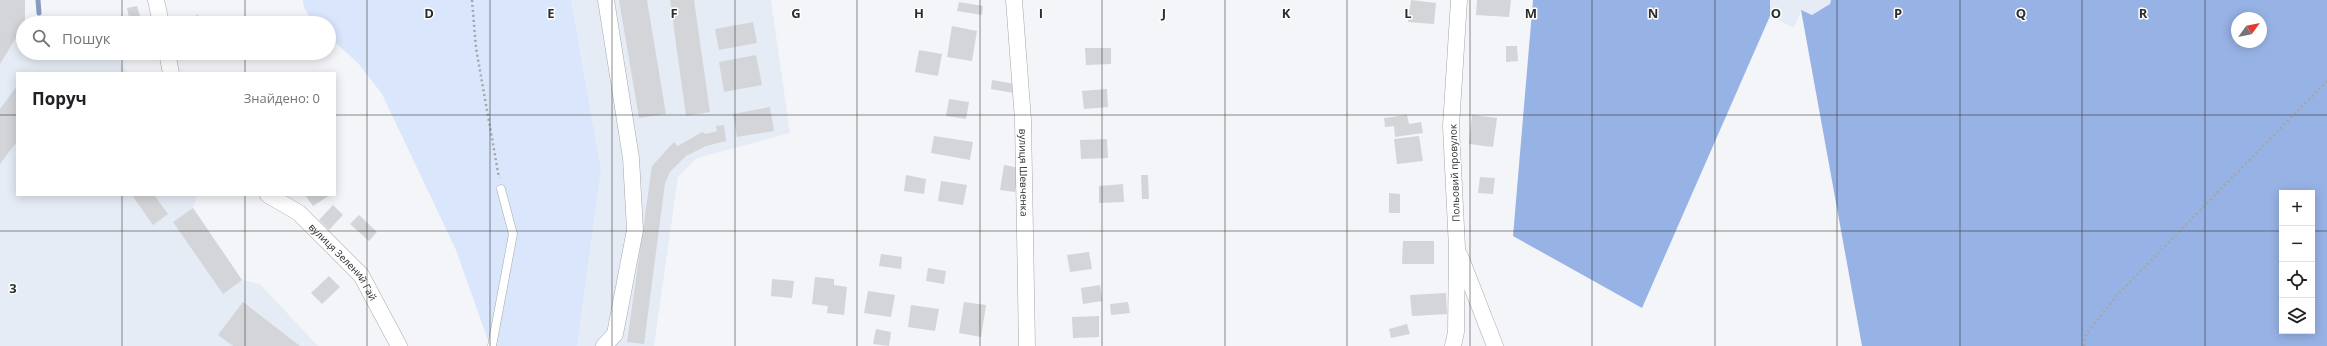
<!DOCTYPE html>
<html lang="uk">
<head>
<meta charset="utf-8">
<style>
	body { margin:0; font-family:"Open Sans",sans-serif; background:#f6f6f6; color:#202124 }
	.controls { position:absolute; right:12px; bottom:12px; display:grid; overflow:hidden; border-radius:0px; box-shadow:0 2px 10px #0003 }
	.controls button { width:36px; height:36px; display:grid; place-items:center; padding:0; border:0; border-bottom:1px solid #e0e0e0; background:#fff; color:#202124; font:20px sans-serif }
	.compass { position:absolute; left:2231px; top:12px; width:36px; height:36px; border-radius:50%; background:#fff; box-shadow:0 2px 10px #0003; rotate:57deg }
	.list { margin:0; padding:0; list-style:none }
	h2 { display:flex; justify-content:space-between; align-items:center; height:52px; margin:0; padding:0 16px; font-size:17px }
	h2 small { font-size:13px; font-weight:400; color:#757577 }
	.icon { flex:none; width:22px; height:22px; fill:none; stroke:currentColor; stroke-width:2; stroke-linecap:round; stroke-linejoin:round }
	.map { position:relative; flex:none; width:2327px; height:346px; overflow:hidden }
	.search { position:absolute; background:#fff; box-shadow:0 2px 10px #0003; left:16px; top:16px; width:320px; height:44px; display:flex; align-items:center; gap:10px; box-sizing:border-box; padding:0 14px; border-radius:22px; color:#757577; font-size:15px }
	.panel { position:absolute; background:#fff; box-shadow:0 2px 10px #0003; left:16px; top:72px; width:320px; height:124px; border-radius:0px }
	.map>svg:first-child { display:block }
	.built { fill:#e6ecf6 }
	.green { fill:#dae6fb }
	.forest { fill:#97b2e5; fill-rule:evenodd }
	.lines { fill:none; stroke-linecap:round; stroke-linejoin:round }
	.stream { stroke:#869abf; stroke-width:5 }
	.building { fill:#d3d5d8 }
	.lane-casing { stroke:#a5a7aa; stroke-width:9 }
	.street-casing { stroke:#a5a7aa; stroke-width:17 }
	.path { stroke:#a4a6a8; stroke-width:2.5; stroke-dasharray:2 3; stroke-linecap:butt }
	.lane { stroke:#fff; stroke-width:8 }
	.street { stroke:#fff; stroke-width:16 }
	.grid { fill:none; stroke:#2c2d2e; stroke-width:1; stroke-opacity:0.55 }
	.labels { text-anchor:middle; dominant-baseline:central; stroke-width:3; stroke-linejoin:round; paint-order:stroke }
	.street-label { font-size:10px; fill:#2c2d2e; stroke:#fff }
	.grid-label { font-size:13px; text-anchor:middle; font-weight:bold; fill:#2c2d2e; stroke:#fff; stroke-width:3; stroke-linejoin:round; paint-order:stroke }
</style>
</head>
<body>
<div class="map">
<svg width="2327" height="346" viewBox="0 0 2327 346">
	<rect width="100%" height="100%" fill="#f3f5f8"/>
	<g class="built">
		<path d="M 0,0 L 23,23 L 23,53 L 114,53 L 127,73 L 17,73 L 17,195 L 197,195 L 193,208 L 242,280 L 260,284 L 318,346 L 0,346 Z"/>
		<path d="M 571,0 L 771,0 L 790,133 L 697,158 L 678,177 L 654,346 L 577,346 L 601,170 Z"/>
		<path d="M 1770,0 L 1831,0 L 1830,4 L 1812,15 L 1801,11 L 1794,28 L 1770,16 Z"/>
	</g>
	<path class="green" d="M 303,0 L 571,0 L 601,170 L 577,346 L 490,346 L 456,250 L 382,94 L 358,63 L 329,37 L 329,23 L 314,23 L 304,8 Z"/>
	<g class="forest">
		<path d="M 1533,0 L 1770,0 L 1770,16 L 1642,308 L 1513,236 Z"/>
		<path d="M 1831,0 L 2327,0 L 2327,346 L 1862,346 L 1801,10 L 1812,15 L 1830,4 ZM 2237,18 L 2261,18 L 2261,42 L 2237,42 ZM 2282,193 L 2312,193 L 2312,331 L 2282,331 Z"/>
	</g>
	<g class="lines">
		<path class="stream" d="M 38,0 L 39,13"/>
	</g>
	<g class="building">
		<path d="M 0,0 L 25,0 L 25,23 L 0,64 Z"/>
		<path d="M 619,0 L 647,0 L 666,114 L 639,118 Z"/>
		<path d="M 670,0 L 694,0 L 710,112 L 686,116 Z"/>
		<path d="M 1411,0 L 1436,3 L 1434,24 L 1408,22 Z"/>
		<path d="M 1477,0 L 1511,0 L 1509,17 L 1476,15 Z"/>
		<path d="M 959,2 L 983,6 L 982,15 L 957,11 Z"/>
		<path d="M 137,6 L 140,16 L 129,18 L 127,8 Z"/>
		<path d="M 198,15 L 201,23 L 189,23 L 187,19 Z"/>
		<path d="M 753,22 L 757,43 L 719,50 L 715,29 Z"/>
		<path d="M 952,26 L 977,31 L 972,61 L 947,57 Z"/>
		<path d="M 1506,46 L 1517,46 L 1518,61 L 1506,62 Z"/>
		<path d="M 1085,48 L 1111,48 L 1111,64 L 1086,65 Z"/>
		<path d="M 919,50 L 942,54 L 938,76 L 915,72 Z"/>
		<path d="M 756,55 L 762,85 L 724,92 L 719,62 Z"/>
		<path d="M 992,80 L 1015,84 L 1014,93 L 991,89 Z"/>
		<path d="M 17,86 L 17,146 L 15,144 L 0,164 L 0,109 Z"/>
		<path d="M 1107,89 L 1108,107 L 1084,109 L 1082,91 Z"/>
		<path d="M 949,99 L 969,102 L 966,119 L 946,116 Z"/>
		<path d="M 770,107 L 774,131 L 737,137 L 733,114 Z"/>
		<path d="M 1407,115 L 1409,124 L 1421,122 L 1423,133 L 1395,137 L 1394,126 L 1385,127 L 1384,118 Z"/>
		<path d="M 1472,115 L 1497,118 L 1493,147 L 1469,144 Z"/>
		<path d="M 724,125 L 726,141 L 706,146 L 686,156 L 670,172 L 665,183 L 644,344 L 627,342 L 652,166 L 674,142 L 678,146 L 702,132 L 706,134 L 717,131 L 716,126 Z"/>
		<path d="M 934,136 L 973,142 L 970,160 L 931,153 Z"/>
		<path d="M 1419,136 L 1423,161 L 1397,164 L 1394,139 Z"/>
		<path d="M 1107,139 L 1108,158 L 1081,159 L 1080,140 Z"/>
		<path d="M 1004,165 L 1019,168 L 1015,192 L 1000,190 Z"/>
		<path d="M 906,175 L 926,179 L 924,194 L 904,191 Z"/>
		<path d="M 1141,175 L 1148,175 L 1149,199 L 1142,199 Z"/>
		<path d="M 1480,177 L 1495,178 L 1493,194 L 1478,193 Z"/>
		<path d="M 941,181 L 967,185 L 963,205 L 938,201 Z"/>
		<path d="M 1123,184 L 1124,202 L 1099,203 L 1099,186 Z"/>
		<path d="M 1389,193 L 1400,194 L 1400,213 L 1389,213 Z"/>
		<path d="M 132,195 L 154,195 L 168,214 L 153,225 Z"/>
		<path d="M 305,195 L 330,195 L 313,206 Z"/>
		<path d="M 333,205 L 343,215 L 329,230 L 319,220 Z"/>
		<path d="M 193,208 L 242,280 L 223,294 L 173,222 Z"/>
		<path d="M 359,215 L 377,232 L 369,241 L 350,224 Z"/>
		<path d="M 1403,241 L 1434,241 L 1434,264 L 1402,264 Z"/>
		<path d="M 1089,252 L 1092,269 L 1070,272 L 1067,255 Z"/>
		<path d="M 881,254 L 902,257 L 901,269 L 879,266 Z"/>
		<path d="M 928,268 L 946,271 L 944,284 L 926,281 Z"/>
		<path d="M 329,276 L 340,287 L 322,304 L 311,293 Z"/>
		<path d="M 815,277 L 834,279 L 834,285 L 847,287 L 844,315 L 827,313 L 828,306 L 812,304 Z"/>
		<path d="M 772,279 L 794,281 L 792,298 L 771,296 Z"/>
		<path d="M 1100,285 L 1102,301 L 1083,304 L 1081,288 Z"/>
		<path d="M 868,291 L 895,295 L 891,317 L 864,313 Z"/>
		<path d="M 1446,293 L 1447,314 L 1412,316 L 1410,295 Z"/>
		<path d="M 243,302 L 300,346 L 233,346 L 218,335 Z"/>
		<path d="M 964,302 L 986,305 L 981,337 L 959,333 Z"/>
		<path d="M 1128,302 L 1130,313 L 1111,315 L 1110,304 Z"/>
		<path d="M 911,305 L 939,309 L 935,331 L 908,327 Z"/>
		<path d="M 1099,316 L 1099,337 L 1073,338 L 1072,317 Z"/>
		<path d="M 1407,324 L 1410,334 L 1391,338 L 1389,329 Z"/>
		<path d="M 876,329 L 891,332 L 889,346 L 873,344 Z"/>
	</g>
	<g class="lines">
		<g class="lane-casing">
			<path id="lane" d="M 492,346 L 513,234 L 501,189"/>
		</g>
		<g class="street-casing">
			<g id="street">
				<path d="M 156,0 L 161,23"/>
				<path id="s1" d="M 1014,0 L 1023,120 L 1027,346"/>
				<path d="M 167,53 L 171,73"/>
				<path id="s2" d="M 268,195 L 299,213 L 361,275 L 399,346"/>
				<path d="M 1460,256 L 1495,346"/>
				<path d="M 604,346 L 615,334 L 635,230 L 631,158 L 606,0"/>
				<path d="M 1453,346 L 1456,332 L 1457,248 L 1451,126 L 1459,0"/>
			</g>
		</g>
		<g class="path">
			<path d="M 472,0 L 476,48 L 499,178"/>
			<path d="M 2084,346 L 2086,334 L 2120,292 L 2327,81"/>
		</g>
		<use href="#lane" class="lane"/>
		<use href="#street" class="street"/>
	</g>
	<path class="grid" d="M 122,0 L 122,23M 245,0 L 245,23M 367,0 L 367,346M 490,0 L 490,346M 612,0 L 612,346M 735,0 L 735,346M 857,0 L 857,346M 980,0 L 980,346M 1102,0 L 1102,346M 1225,0 L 1225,346M 1347,0 L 1347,346M 1470,0 L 1470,346M 1592,0 L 1592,346M 1715,0 L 1715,346M 1837,0 L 1837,346M 1960,0 L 1960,346M 2082,0 L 2082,346M 2205,0 L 2205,346M 122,53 L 122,73M 245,53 L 245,73M 0,115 L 17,115M 335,115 L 2327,115M 122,195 L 122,346M 245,195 L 245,346M 0,231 L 2282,231M 2312,231 L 2327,231"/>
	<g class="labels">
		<g class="street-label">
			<text stroke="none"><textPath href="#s1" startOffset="173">вулиця Шевченка</textPath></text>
			<text transform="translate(1454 173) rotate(-92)">Польовий провулок</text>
			<text stroke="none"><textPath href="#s2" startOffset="102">вулиця Зелений Гай</textPath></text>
		</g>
	</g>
	<g class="grid-label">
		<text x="429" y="18">D</text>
		<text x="551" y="18">E</text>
		<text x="674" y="18">F</text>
		<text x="796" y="18">G</text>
		<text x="919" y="18">H</text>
		<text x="1041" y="18">I</text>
		<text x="1164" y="18">J</text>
		<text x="1286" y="18">K</text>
		<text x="1408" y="18">L</text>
		<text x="1531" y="18">M</text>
		<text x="1653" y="18">N</text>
		<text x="1776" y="18">O</text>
		<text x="1898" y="18">P</text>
		<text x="2021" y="18">Q</text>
		<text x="2143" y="18">R</text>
		<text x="13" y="293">3</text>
	</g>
</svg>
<div class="controls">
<button>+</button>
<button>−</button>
<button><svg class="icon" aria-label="locate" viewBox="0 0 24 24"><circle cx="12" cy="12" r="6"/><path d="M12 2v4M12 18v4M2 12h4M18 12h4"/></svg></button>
<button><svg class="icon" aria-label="layers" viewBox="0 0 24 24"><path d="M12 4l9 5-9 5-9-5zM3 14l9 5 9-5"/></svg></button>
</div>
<svg class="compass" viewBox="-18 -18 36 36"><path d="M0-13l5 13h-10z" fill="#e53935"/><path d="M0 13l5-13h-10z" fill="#757577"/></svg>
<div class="search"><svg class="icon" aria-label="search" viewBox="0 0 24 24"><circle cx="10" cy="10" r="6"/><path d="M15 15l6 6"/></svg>Пошук</div>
<section class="panel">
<h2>Поруч<small>Знайдено: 0</small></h2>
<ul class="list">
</ul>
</section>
</div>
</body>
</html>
